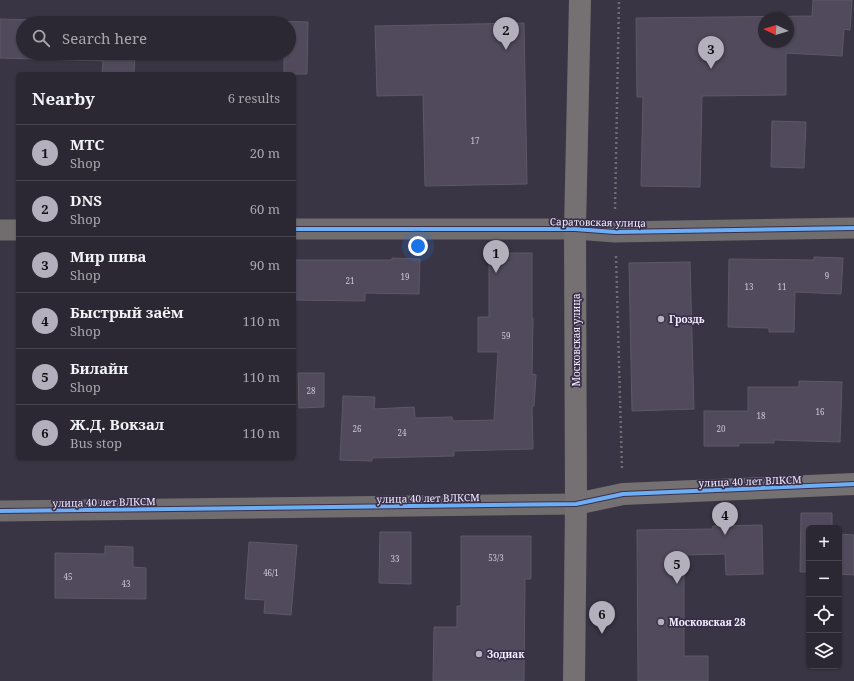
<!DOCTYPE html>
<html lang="en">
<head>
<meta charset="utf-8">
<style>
	body { margin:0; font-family:"Noto Serif",serif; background:#34303b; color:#f1f3f6 }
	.controls { position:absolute; right:12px; bottom:12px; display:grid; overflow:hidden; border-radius:6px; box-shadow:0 1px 3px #0004 }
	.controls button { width:36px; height:36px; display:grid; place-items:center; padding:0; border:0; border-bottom:1px solid #48444e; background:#2c2833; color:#f1f3f6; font:20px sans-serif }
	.compass { position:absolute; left:758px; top:12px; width:36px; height:36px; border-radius:50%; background:#2c2833; box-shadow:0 1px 3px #0004; rotate:274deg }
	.you { position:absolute; left:418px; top:246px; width:14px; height:14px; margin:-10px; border:3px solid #fff; border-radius:50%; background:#1a73e8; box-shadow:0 0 0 6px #1a73e833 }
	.badge { display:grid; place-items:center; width:26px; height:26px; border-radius:50%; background:#b4afbd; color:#111; font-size:13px; font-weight:700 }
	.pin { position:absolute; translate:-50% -33px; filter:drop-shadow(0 1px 2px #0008) }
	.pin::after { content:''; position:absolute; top:21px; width:14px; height:12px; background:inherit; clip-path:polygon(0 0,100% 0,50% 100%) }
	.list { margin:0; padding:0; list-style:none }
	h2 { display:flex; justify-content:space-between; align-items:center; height:52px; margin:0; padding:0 16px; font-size:17px }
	h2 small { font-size:13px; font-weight:400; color:#a6a6ac }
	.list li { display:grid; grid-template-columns:26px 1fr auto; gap:12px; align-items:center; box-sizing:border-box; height:56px; padding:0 16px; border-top:1px solid #48444e }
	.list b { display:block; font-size:15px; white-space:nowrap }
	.list p { margin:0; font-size:13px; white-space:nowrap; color:#a6a6ac }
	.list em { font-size:13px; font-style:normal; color:#a6a6ac }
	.icon { flex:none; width:22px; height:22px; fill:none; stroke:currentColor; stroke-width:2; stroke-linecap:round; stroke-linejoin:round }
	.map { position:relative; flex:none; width:854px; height:681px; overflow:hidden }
	.search { position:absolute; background:#2c2833; box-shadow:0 1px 3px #0004; left:16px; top:16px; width:280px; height:44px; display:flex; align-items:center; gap:10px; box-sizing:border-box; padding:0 14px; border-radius:22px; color:#a6a6ac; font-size:15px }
	.panel { position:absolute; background:#2c2833; box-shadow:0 1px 3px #0004; left:16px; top:72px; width:280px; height:388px; border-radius:6px }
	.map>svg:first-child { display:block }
	.building { fill:#514a5c; stroke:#5d5864; fill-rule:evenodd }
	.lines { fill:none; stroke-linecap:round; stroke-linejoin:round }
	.path { stroke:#706c71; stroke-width:2.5; stroke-dasharray:2 3; stroke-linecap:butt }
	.street { stroke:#716c6e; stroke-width:21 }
	.secondary { stroke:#757072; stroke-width:22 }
	.cycleway-casing { stroke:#392f4a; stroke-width:6 }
	.cycleway { stroke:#6dadf4; stroke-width:4 }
	.poi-dot { fill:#b4afbd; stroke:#392f4a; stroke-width:1.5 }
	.labels { text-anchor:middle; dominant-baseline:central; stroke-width:3.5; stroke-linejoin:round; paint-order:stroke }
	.number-label { font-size:8px; fill:#ccc6d6 }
	.street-label { font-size:10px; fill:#f5f0fe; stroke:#392f4a }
	.poi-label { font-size:10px; font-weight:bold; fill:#f5f0fe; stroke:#392f4a; text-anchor:start }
</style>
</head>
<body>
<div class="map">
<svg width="854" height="681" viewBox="0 0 854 681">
	<rect width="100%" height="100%" fill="#3a3544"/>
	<g class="building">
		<path d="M 813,0 L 852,0 L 850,30 L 844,29 L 842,56 L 786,53 L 786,95 L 702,96 L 700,187 L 641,186 L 643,97 L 637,97 L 636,18 L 812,16 ZM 764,18 L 788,18 L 788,42 L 764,42 Z"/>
		<path d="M 0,19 L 105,22 L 105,19 L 127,20 L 127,23 L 23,23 L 23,53 L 135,53 L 134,74 L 102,74 L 103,61 L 0,58 Z"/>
		<path d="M 260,19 L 260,21 L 308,22 L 307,74 L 284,74 L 284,56 L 236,57 L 236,53 L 289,53 L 289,23 L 235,23 L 234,20 Z"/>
		<path d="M 524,23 L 527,184 L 425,186 L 423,95 L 377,96 L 375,26 Z"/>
		<path d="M 772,121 L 806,122 L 804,168 L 771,167 Z"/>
		<path d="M 489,253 L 532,253 L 532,318 L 533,318 L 532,374 L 536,375 L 534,406 L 532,406 L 533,449 L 454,451 L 454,456 L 372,458 L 372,461 L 340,460 L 343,396 L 375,397 L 374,409 L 414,407 L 415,418 L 452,417 L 453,421 L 494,420 L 498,352 L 478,352 L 478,317 L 489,317 Z"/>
		<path d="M 814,257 L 843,258 L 841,294 L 795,292 L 794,332 L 769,332 L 769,328 L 728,327 L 729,259 L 814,260 Z"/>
		<path d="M 392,258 L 420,259 L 419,294 L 365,293 L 365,301 L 294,300 L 294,260 L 392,260 Z"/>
		<path d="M 690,262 L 694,409 L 632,411 L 629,263 Z"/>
		<path d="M 298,373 L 324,373 L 324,407 L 299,408 Z"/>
		<path d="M 799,381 L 842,382 L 840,442 L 774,440 L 774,443 L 739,443 L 739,446 L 704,446 L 704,411 L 748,411 L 748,387 L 799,387 Z"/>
		<path d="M 801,513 L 832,513 L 832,528 L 809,528 L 809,572 L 800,572 Z"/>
		<path d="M 762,525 L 763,574 L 726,575 L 725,554 L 684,555 L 684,656 L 708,656 L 708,681 L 638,681 L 637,530 L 713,529 L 713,526 Z"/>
		<path d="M 380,532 L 411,532 L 411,584 L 379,583 Z"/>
		<path d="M 839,534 L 854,535 L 854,575 L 839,574 Z"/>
		<path d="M 461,536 L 531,536 L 531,579 L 525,579 L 524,681 L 433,681 L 434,627 L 457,627 L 457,606 L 461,606 Z"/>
		<path d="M 249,542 L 297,545 L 291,615 L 264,613 L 265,600 L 245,599 Z"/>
		<path d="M 105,546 L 133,547 L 133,567 L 146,568 L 146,599 L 55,598 L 55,553 L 105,554 Z"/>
	</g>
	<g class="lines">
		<g class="path">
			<path d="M 615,209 L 619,0"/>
			<path d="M 616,256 L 622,469"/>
		</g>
		<g class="street">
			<path d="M 294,229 L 575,229 L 615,232 L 854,228"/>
			<path d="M 0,230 L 18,230"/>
			<path d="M 0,511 L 576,504"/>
		</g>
		<g class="secondary">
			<path d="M 576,504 L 623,494 L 854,484"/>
			<path d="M 574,681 L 576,504 L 575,229 L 580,0"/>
		</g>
		<g class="cycleway-casing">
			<g id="cycleway">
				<path d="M 294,229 L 575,229 L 615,232 L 854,228"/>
				<path d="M 0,511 L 576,504 L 623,494 L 854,484"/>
			</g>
		</g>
		<use href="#cycleway" class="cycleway"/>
	</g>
	<g class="poi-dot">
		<circle cx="661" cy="319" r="4"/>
		<circle cx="661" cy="622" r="4"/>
		<circle cx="479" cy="654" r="4"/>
	</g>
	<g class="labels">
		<g class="number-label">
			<text x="475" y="140">17</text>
			<text x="827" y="275">9</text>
			<text x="405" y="276">19</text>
			<text x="350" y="280">21</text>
			<text x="749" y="286">13</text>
			<text x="782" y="286">11</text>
			<text x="506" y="335">59</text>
			<text x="311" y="390">28</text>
			<text x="820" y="411">16</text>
			<text x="761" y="415">18</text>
			<text x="357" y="428">26</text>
			<text x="721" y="428">20</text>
			<text x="402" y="432">24</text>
			<text x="496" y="557">53/3</text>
			<text x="395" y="558">33</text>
			<text x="271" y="572">46/1</text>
			<text x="68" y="576">45</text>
			<text x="126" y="583">43</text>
		</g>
		<g class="street-label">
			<text transform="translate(598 222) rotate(1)">Саратовская улица</text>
			<text transform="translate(576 340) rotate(-90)">Московская улица</text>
			<text transform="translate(750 481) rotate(-2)">улица 40 лет ВЛКСМ</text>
			<text transform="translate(428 498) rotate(-1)">улица 40 лет ВЛКСМ</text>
			<text transform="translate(104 502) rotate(-1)">улица 40 лет ВЛКСМ</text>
		</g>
		<g class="poi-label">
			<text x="669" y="319">Гроздь</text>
			<text x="669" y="622">Московская 28</text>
			<text x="487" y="654">Зодиак</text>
		</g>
	</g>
</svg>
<div class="controls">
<button>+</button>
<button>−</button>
<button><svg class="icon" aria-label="locate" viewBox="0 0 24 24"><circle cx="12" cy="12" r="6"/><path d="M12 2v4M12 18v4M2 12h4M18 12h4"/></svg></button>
<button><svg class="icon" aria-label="layers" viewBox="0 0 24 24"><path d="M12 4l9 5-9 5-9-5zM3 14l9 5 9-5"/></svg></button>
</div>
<svg class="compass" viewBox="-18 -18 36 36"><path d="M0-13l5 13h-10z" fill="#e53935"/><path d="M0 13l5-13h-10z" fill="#a6a6ac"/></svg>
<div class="you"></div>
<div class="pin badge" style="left:496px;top:273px">1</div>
<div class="pin badge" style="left:506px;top:50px">2</div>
<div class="pin badge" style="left:711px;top:69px">3</div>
<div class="pin badge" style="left:725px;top:535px">4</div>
<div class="pin badge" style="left:677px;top:584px">5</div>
<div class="pin badge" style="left:602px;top:634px">6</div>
<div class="search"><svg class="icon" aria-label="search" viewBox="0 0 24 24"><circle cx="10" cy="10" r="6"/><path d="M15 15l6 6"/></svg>Search here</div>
<section class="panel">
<h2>Nearby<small>6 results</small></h2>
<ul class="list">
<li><span class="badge">1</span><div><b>МТС</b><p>Shop</p></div><em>20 m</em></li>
<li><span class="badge">2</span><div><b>DNS</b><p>Shop</p></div><em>60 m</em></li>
<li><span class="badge">3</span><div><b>Мир пива</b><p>Shop</p></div><em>90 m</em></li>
<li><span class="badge">4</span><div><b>Быстрый заём</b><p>Shop</p></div><em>110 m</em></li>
<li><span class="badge">5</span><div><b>Билайн</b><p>Shop</p></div><em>110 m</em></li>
<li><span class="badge">6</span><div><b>Ж.Д. Вокзал</b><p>Bus stop</p></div><em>110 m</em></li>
</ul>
</section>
</div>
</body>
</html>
